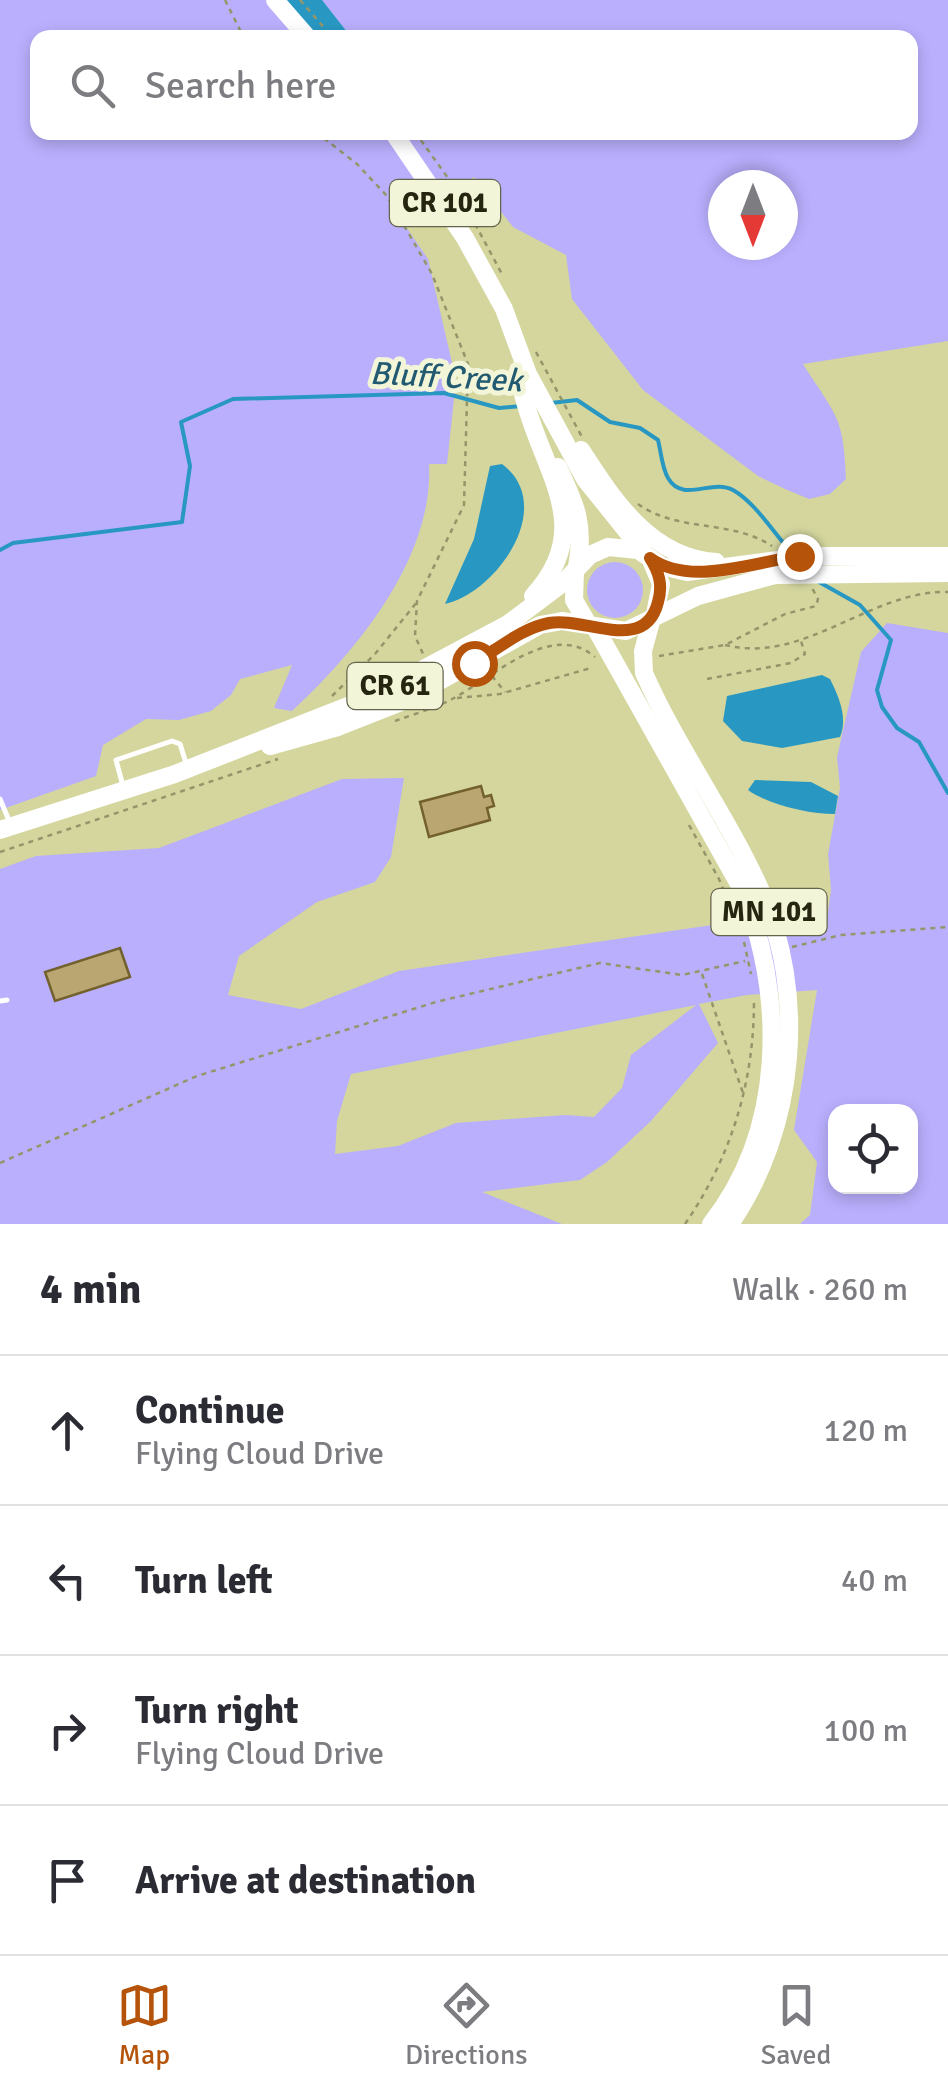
<!DOCTYPE html>
<html lang="en">
<head>
<meta charset="utf-8">
<style>
	body { margin:0; font-family:Signika,sans-serif; background:#f2f2f3; color:#2b2b33 }
	.controls { position:absolute; right:30px; bottom:30px; display:grid; overflow:hidden; border-radius:20px; box-shadow:0 5px 15px #0003 }
	.controls button { width:90px; height:90px; display:grid; place-items:center; padding:0; border:0; border-bottom:2px solid #e1e1e2; background:#fff; color:#2b2b33; font:50px sans-serif }
	.compass { position:absolute; left:708px; top:170px; width:90px; height:90px; border-radius:50%; background:#fff; box-shadow:0 5px 15px #0003; rotate:180deg }
	.stop { position:absolute; width:30px; height:30px; margin:-22px; border:8px solid #b45309; border-radius:50%; background:#fff }
	.stop.end { background:#b45309; border-color:#fff; box-shadow:0 2px 10px #0008 }
	.list { margin:0; padding:0; list-style:none }
	h2 { display:flex; justify-content:space-between; align-items:center; height:130px; margin:0; padding:0 40px; font-size:42px }
	h2 small { font-size:32px; font-weight:400; color:#7c7c81 }
	.list li { display:grid; grid-template-columns:65px 1fr auto; gap:30px; align-items:center; box-sizing:border-box; height:150px; padding:0 40px; border-top:2px solid #e1e1e2 }
	.list b { display:block; font-size:38px; white-space:nowrap }
	.list p { margin:0; font-size:32px; white-space:nowrap; color:#7c7c81 }
	.list em { font-size:32px; font-style:normal; color:#7c7c81 }
	.icon { flex:none; width:55px; height:55px; fill:none; stroke:currentColor; stroke-width:2; stroke-linecap:round; stroke-linejoin:round }
	.map { position:relative; flex:none; width:948px; height:1224px; overflow:hidden }
	.search { position:absolute; background:#fff; box-shadow:0 5px 15px #0003; left:30px; right:30px; top:30px; height:110px; display:flex; align-items:center; gap:25px; box-sizing:border-box; padding:0 35px; border-radius:20px; color:#7c7c81; font-size:38px }
	.sheet { height:730px; background:#fff }
	nav { display:flex; justify-content:space-around; align-items:center; box-sizing:border-box; height:140px; border-top:2px solid #e1e1e2; background:#fff; font-size:28px; color:#7c7c81 }
	nav a { display:grid; justify-items:center; gap:5px }
	nav .on { color:#b45309 }
	.map>svg:first-child { display:block }
	.green { fill:#b9affd; fill-rule:evenodd }
	.water { fill:#2898c3 }
	.lines { fill:none; stroke-linecap:round; stroke-linejoin:round }
	.stream { stroke:#2898c3; stroke-width:4 }
	.building { fill:#b9a671; stroke:#72602d; stroke-width:2.5 }
	.path { stroke:#94966a; stroke-width:2.5; stroke-dasharray:5 5; stroke-linecap:butt }
	.service { stroke:#fff; stroke-width:5 }
	.primary { stroke:#fff; stroke-width:18 }
	.route { stroke:#b45309; stroke-width:12 }
	.labels { text-anchor:middle; dominant-baseline:central; stroke-width:10; stroke-linejoin:round; paint-order:stroke }
	.shield { fill:#f3f5d9; stroke:#64644c; stroke-width:2.5 }
	.shield-label { font-size:28px; font-weight:bold; fill:#262610 }
	.water-label { font-size:32px; font-style:italic; fill:#225a72; stroke:#f3f5d9 }
</style>
</head>
<body>
<div class="map">
<svg width="948" height="1224" viewBox="0 0 948 1224">
	<rect width="100%" height="100%" fill="#d4d69e"/>
	<g class="green">
		<path d="M 0,0 L 948,0 L 948,341 L 803,364 C 835,415 844,415 846,479 L 830,494 L 809,499 L 785,489 L 758,476 L 643,390 L 572,299 L 566,255 L 513,227 L 474,177 L 406,227 L 428,259 L 456,380 L 447,464 L 429,464 C 434,557 357,651 292,711 L 274,708 L 292,665 L 240,679 L 231,695 L 211,711 L 179,720 L 146,719 L 103,745 L 96,776 L 0,810 ZM 38,38 L 910,38 L 910,132 L 38,132 ZM 723,185 L 783,185 L 783,245 L 723,245 Z"/>
		<circle cx="615" cy="590" r="28"/>
		<path d="M 887,623 L 948,633 L 948,1224 L 800,1224 L 810,1215 L 817,1162 L 794,1130 L 817,990 L 747,995 L 699,1004 L 718,1043 L 651,1121 L 607,1162 L 580,1180 L 482,1192 L 562,1224 L 0,1224 L 0,869 L 36,856 L 159,848 L 342,779 L 404,778 L 391,857 L 375,882 L 317,902 L 239,956 L 228,995 L 301,1009 L 399,971 L 760,918 L 758,930 L 827,919 L 831,890 L 828,854 L 840,788 L 837,757 L 861,652 ZM 696,1005 L 631,1055 L 622,1088 L 594,1117 L 565,1115 L 456,1123 L 398,1146 L 335,1154 L 337,1121 L 351,1074 ZM 836,1112 L 910,1112 L 910,1186 L 836,1186 Z"/>
	</g>
	<g class="water">
		<path d="M 277,0 L 322,0 L 351,37 L 309,37 Z"/>
		<path d="M 502,464 C 558,506 496,593 445,604 L 474,539 L 490,466 Z"/>
		<path d="M 822,675 L 830,679 C 839,697 848,718 840,737 L 782,748 L 742,741 L 723,721 L 727,696 Z"/>
		<path d="M 755,780 L 811,782 L 838,796 L 835,814 C 809,814 769,805 748,790 Z"/>
	</g>
	<g class="lines">
		<g class="stream">
			<path d="M 551,403 L 577,400 L 610,422 L 640,428 L 658,440 C 661,452 662,468 668,478 C 683,504 712,478 733,490 C 756,503 774,534 792,553"/>
			<path d="M 0,550 L 13,543 L 182,522 L 190,466 L 181,422 L 233,399 L 444,393 L 499,408 L 522,406"/>
			<path d="M 819,582 L 860,605 L 891,640 L 877,690 L 882,707 L 897,728 L 919,742 L 948,793"/>
		</g>
	</g>
	<g class="building">
		<path d="M 481,786 L 484,797 L 491,795 L 494,806 L 487,808 L 490,820 L 429,837 L 420,802 Z"/>
		<path d="M 120,948 L 130,977 L 55,1001 L 45,972 Z"/>
	</g>
	<g class="lines">
		<g class="path">
			<path d="M 225,0 L 244,38"/>
			<path d="M 300,0 L 333,38"/>
			<path d="M 316,132 L 357,164 L 387,196 L 432,274 L 468,364 L 464,505 L 417,601 L 415,636 L 424,656"/>
			<path d="M 415,132 L 458,192 L 503,276"/>
			<path d="M 536,352 L 582,437"/>
			<path d="M 638,504 C 679,533 731,519 772,546"/>
			<path d="M 725,645 C 805,665 870,590 948,592"/>
			<path d="M 659,656 L 725,645 L 785,614 L 816,606 L 818,599 L 812,588"/>
			<path d="M 492,676 L 505,692"/>
			<path d="M 707,679 L 791,663 L 805,654 L 801,641"/>
			<path d="M 332,696 L 375,654 L 417,602"/>
			<path d="M 457,698 L 500,694 L 591,668"/>
			<path d="M 395,721 C 414,714 436,708 454,698 C 493,677 552,620 595,657"/>
			<path d="M 689,825 L 719,879 L 742,935"/>
			<path d="M 0,852 L 278,759"/>
			<path d="M 744,942 L 751,974"/>
			<path d="M 792,947 L 841,935 L 948,927"/>
			<path d="M 702,974 L 743,1093"/>
			<path d="M 0,1163 L 197,1076 L 436,1002 L 600,963 L 682,975 L 745,961"/>
			<path d="M 685,1224 C 731,1157 754,1083 754,1001"/>
		</g>
		<g class="service">
			<path d="M 123,786 L 116,760 L 172,741 L 180,744 L 187,766"/>
			<path d="M 0,799 L 10,823"/>
			<path d="M 0,1001 L 7,1000"/>
		</g>
		<g class="primary">
			<path d="M 275,0 L 308,38"/>
			<path d="M 393,132 L 465,238 L 504,309 L 528,374 L 585,479 L 642,550"/>
			<path d="M 523,394 C 541,471 598,526 533,596"/>
			<path d="M 581,450 C 614,501 651,558 716,562"/>
			<path d="M 558,467 C 576,505 585,525 577,567"/>
			<path d="M 650,558 L 661,584 L 655,614"/>
			<path d="M 575,572 L 574,600 L 588,624"/>
			<path d="M 652,618 L 643,651 L 644,673 C 677,748 726,814 760,889 C 808,994 796,1128 730,1224"/>
			<path d="M 596,629 L 744,893 C 785,1000 785,1130 711,1224"/>
			<path d="M 270,746 L 338,727 L 404,701 L 540,625 L 562,621 L 626,631 L 698,596 L 775,575 L 948,573"/>
			<path d="M 0,830 L 175,774 L 373,696 L 508,624 L 564,582 L 590,555 L 608,547 L 638,550 L 662,566 L 687,572 L 807,556 L 948,556"/>
		</g>
	</g>
	<g class="lines">
		<path class="route" d="M 474,663 C 498,649 522,628 549,623 C 584,616 645,655 658,602 C 663,585 659,572 650,558 C 690,587 754,562 799,556"/>
	</g>
	<g class="labels">
		<g class="shield">
			<rect x="390" y="180" width="110" height="46" rx="8"/>
			<rect x="347.5" y="663" width="95" height="46" rx="8"/>
			<rect x="711.5" y="889" width="115" height="46" rx="8"/>
		</g>
		<g class="shield-label">
			<text x="445" y="203">CR 101</text>
			<text x="395" y="686">CR 61</text>
			<text x="769" y="912">MN 101</text>
		</g>
		<g class="water-label">
			<text transform="translate(446 377) rotate(3)">Bluff Creek</text>
		</g>
	</g>
</svg>
<div class="controls">
<button><svg class="icon" aria-label="locate" viewBox="0 0 24 24"><circle cx="12" cy="12" r="6"/><path d="M12 2v4M12 18v4M2 12h4M18 12h4"/></svg></button>
</div>
<svg class="compass" viewBox="-18 -18 36 36"><path d="M0-13l5 13h-10z" fill="#e53935"/><path d="M0 13l5-13h-10z" fill="#7c7c81"/></svg>
<div class="stop" style="left:474px;top:663px"></div>
<div class="stop end" style="left:799px;top:556px"></div>
<div class="search"><svg class="icon" aria-label="search" viewBox="0 0 24 24"><circle cx="10" cy="10" r="6"/><path d="M15 15l6 6"/></svg>Search here</div>
</div>
<section class="sheet">
<h2>4 min<small>Walk · 260 m</small></h2>
<ul class="list">
<li><svg class="icon" aria-label="ahead" viewBox="0 0 24 24"><path d="M12 20V5M6 11l6-6 6 6"/></svg><div><b>Continue</b><p>Flying Cloud Drive</p></div><em>120 m</em></li>
<li><svg class="icon" aria-label="left" viewBox="0 0 24 24"><path d="M17 20v-9H6M10 6l-5 5 5 5"/></svg><div><b>Turn left</b></div><em>40 m</em></li>
<li><svg class="icon" aria-label="right" viewBox="0 0 24 24"><path d="M7 20v-9h11M14 6l5 5-5 5"/></svg><div><b>Turn right</b><p>Flying Cloud Drive</p></div><em>100 m</em></li>
<li><svg class="icon" aria-label="arrive" viewBox="0 0 24 24"><path d="M6 21V4h12l-3 4 3 4H6"/></svg><div><b>Arrive at destination</b></div></li>
</ul>
</section>
<nav>
<a class="on"><svg class="icon" aria-label="map" viewBox="0 0 24 24"><path d="M3 6l6-2 6 2 6-2v14l-6 2-6-2-6 2zM9 4v14M15 6v14"/></svg>Map</a>
<a><svg class="icon" aria-label="directions" viewBox="0 0 24 24"><path d="M12 3l9 9-9 9-9-9zM9 14v-3h6M13 9l2 2-2 2"/></svg>Directions</a>
<a><svg class="icon" aria-label="saved" viewBox="0 0 24 24"><path d="M7 4h10v16l-5-4-5 4z"/></svg>Saved</a>
</nav>
</body>
</html>
